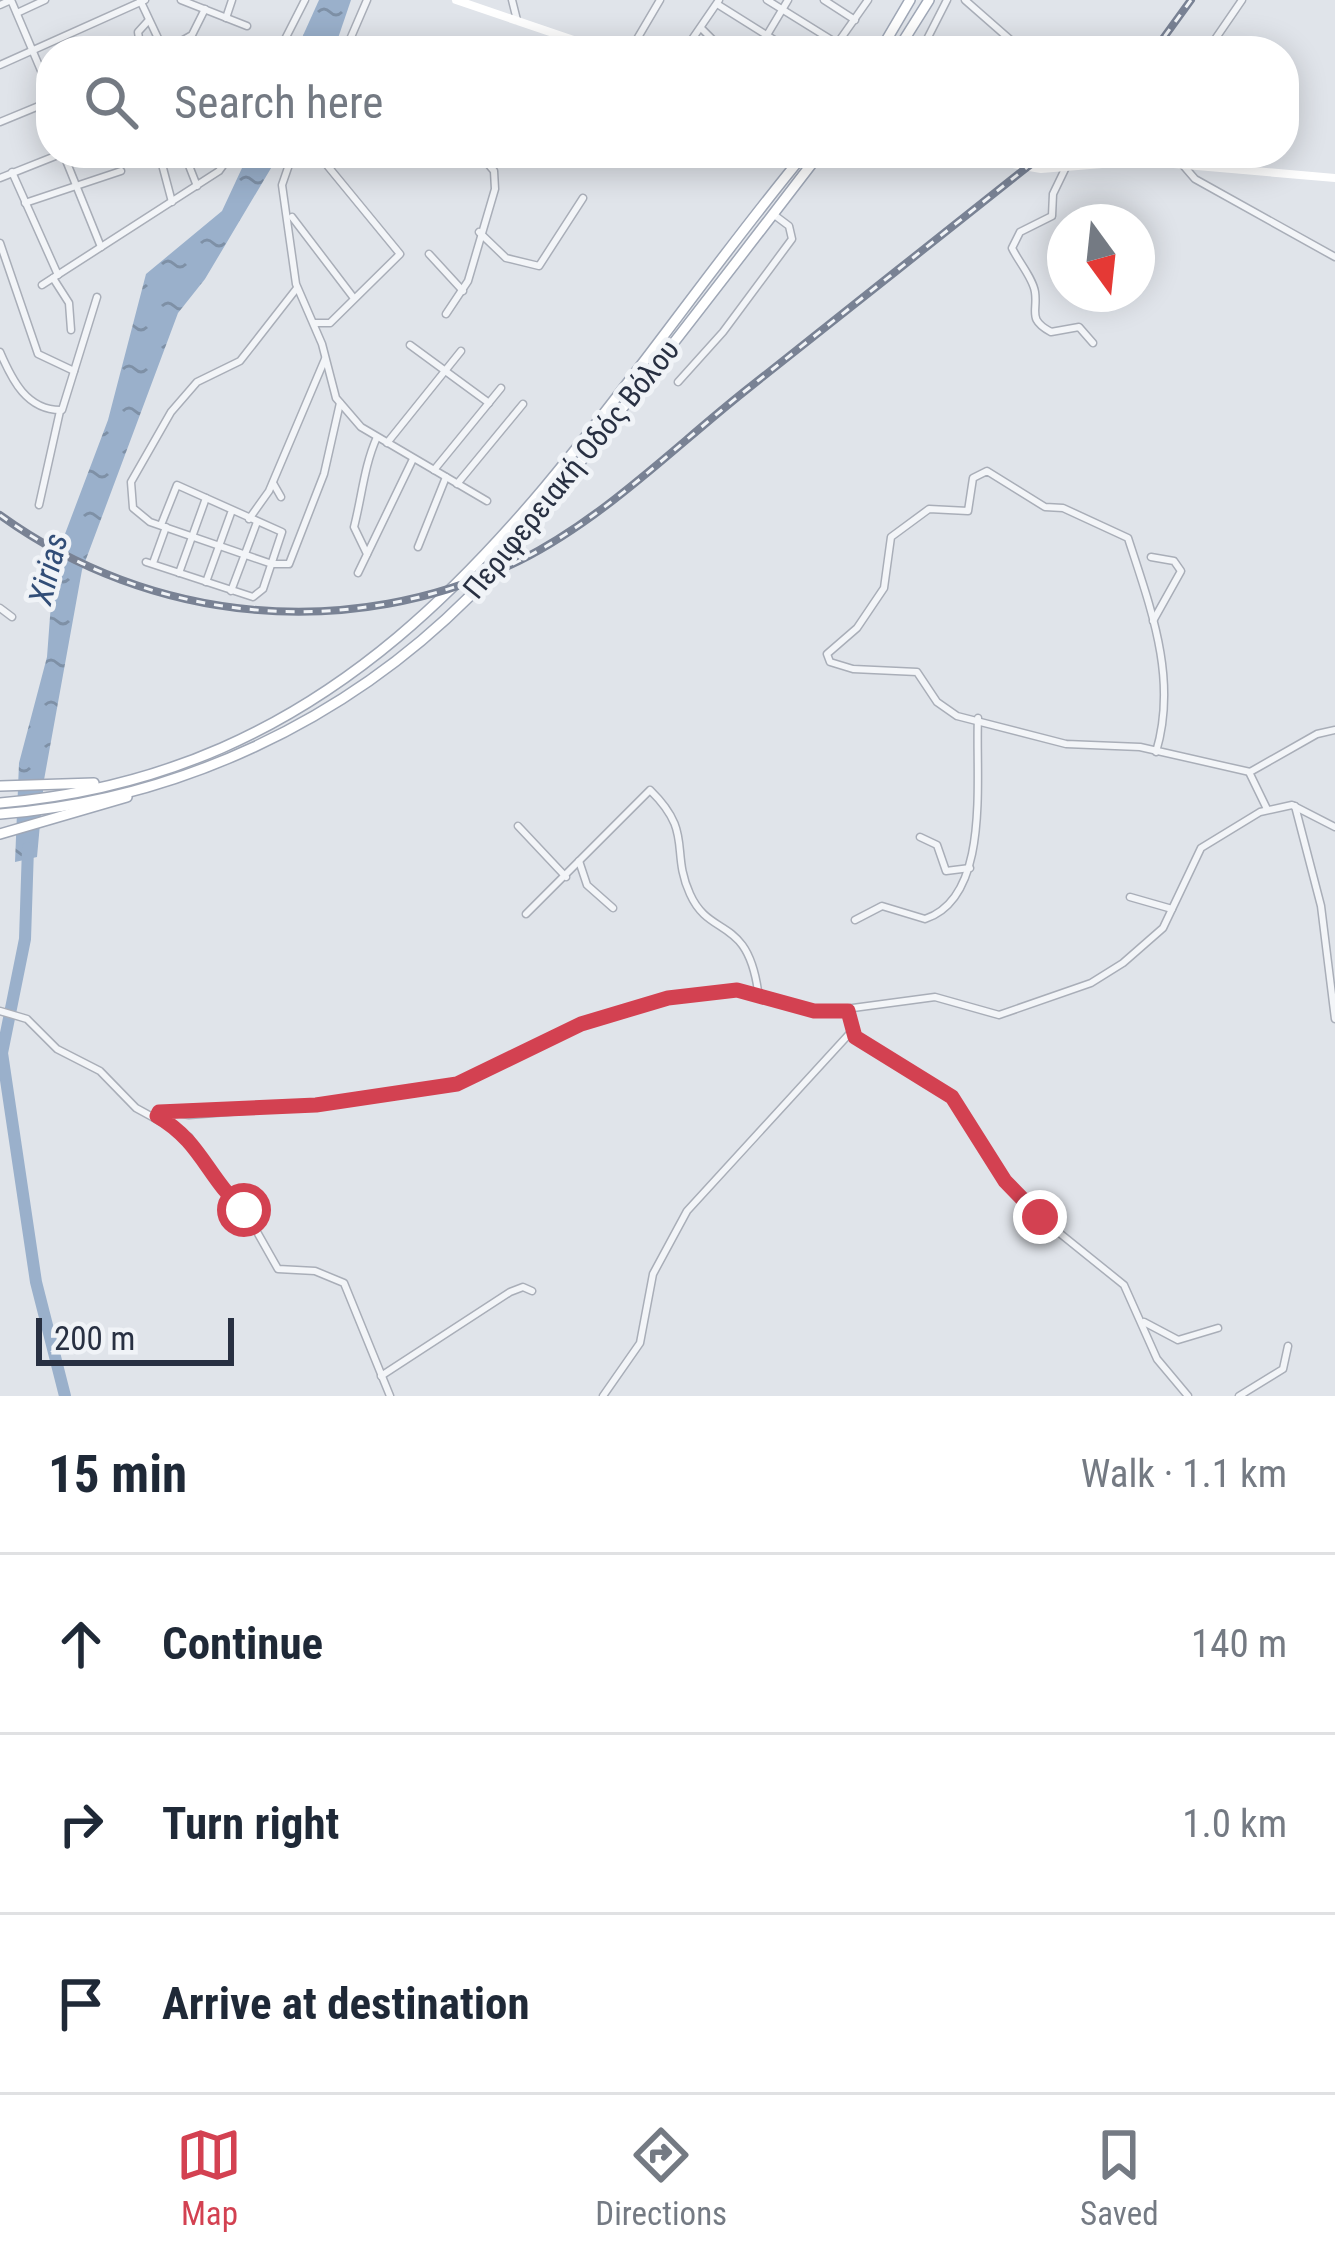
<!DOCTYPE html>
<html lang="en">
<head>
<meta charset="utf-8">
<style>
	body { margin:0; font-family:"Roboto Condensed",sans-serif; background:#f2f2f3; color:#1f2937 }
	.compass { position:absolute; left:1047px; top:204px; width:108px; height:108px; border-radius:50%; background:#fff; box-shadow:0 6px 30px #0003; rotate:165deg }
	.scale { position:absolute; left:36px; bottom:30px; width:198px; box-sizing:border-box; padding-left:12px; border:6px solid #283042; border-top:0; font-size:33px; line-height:42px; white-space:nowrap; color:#283042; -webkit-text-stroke:9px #f0f3f7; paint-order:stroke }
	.stop { position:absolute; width:36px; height:36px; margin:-27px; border:9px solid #d34151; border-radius:50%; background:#fff }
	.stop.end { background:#d34151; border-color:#fff; box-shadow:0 3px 12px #0008 }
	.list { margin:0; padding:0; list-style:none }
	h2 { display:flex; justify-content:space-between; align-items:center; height:156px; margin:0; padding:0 48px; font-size:51px }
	h2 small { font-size:39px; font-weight:400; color:#747a83 }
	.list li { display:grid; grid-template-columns:78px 1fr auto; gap:36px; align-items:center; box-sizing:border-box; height:180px; padding:0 48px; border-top:3px solid #e0e1e3 }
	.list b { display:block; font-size:45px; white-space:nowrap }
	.list em { font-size:39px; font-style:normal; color:#747a83 }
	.icon { flex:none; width:66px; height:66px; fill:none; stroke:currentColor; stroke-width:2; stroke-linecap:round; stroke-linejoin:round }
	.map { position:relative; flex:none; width:1335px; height:1396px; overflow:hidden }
	.search { position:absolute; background:#fff; box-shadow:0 6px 30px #0003; left:36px; right:36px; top:36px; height:132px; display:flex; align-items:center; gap:30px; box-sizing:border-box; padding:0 42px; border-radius:48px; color:#747a83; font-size:45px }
	.sheet { height:696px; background:#fff }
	nav { display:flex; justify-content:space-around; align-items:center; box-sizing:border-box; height:168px; border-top:3px solid #e0e1e3; background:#fff; font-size:33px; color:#747a83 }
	nav a { display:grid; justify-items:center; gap:6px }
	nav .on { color:#d34151 }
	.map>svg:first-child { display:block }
	.water { fill:url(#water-ripples) }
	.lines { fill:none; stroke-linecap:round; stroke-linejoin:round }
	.river { stroke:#9ab0cb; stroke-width:12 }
	.minor-casing { stroke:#a9aeb8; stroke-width:9 }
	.primary-casing { stroke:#9fa7b6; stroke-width:12 }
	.minor { stroke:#f3f5f8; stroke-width:6 }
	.secondary { stroke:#fff; stroke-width:8 }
	.primary { stroke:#fff; stroke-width:9 }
	.rail-casing { stroke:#798294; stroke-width:8 }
	.rail { stroke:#f0f3f7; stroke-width:3; stroke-dasharray:9; stroke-linecap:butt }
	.route { stroke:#d34151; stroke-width:15 }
	.labels { text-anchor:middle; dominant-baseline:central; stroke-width:10; stroke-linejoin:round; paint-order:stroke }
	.street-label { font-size:30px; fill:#283042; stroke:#f0f3f7 }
	.water-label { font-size:33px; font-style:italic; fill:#314d77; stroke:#f0f3f7 }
</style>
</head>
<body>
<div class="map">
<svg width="1335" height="1396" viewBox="0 0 1335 1396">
	<defs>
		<pattern id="water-ripples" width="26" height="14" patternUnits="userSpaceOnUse" patternTransform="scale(3)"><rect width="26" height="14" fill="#9ab0cb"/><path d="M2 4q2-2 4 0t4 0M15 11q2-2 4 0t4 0" fill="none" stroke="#7e90a6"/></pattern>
	</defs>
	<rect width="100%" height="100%" fill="#e0e4ea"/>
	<g class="water">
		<path d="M 319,0 L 351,0 L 335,47 L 296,51 Z"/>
		<path d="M 249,153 L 280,153 L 205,279 L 178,313 L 82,570 L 44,780 L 37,857 L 15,862 L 19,763 L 47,657 L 54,563 L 108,420 L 146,274 L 222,211 Z"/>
	</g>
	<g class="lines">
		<path class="river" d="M 28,848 L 25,939 L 2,1053 L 36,1282 L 65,1396"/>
		<g class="minor-casing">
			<g id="minor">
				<path d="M 140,0 L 164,51"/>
				<path d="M 181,0 L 247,26"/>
				<path d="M 512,0 L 517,20"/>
				<path d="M 767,0 L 838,44"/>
				<path d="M 824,0 L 855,20"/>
				<path d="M 965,0 L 1023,51"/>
				<path d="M 717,4 L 792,51"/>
				<path d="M 0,5 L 11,0 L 51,94"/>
				<path d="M 17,13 L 45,0"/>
				<path d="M 226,18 L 232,0"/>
				<path d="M 701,28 L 724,51"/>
				<path d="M 767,35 L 788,0"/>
				<path d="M 141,51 L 138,32 L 148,21"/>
				<path d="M 164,51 L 192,35 L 205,9"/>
				<path d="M 279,51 L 305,0"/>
				<path d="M 345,51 L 367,0"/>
				<path d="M 630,51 L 660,0"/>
				<path d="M 684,51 L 719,0"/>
				<path d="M 832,51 L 868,0"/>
				<path d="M 921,51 L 947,0"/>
				<path d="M 1207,51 L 1242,0"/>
				<path d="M 0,65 L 145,0"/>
				<path d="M 0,122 L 51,101"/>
				<path d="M 63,153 L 101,247"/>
				<path d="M 159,153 L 172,202"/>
				<path d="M 184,153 L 197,186"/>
				<path d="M 293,153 L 282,185 L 296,284 L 322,344 L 336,398 L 361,427 L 487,501"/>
				<path d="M 1024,164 L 1037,153"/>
				<path d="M 1182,164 L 1195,179 L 1335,257"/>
				<path d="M 1067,165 L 1053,194 L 1052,216 L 1020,232 L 1012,248 C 1018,261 1033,278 1035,292 C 1038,312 1027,319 1051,332 L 1079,327 L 1093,343"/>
				<path d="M 12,172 L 58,275"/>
				<path d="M 0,178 L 63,153"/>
				<path d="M 25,203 L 121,171"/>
				<path d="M 292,217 L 353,297"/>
				<path d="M 479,232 L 506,258 L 539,266 L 583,198"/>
				<path d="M 0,243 L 38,354 L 74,371"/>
				<path d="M 429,254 L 463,291"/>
				<path d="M 53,278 L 69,303 L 71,330"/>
				<path d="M 42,285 L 219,171 L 232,153"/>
				<path d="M 297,288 L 240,361 L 197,382 L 171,412 L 131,482 L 133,508 L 150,522 L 272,564 L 289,564 L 324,474 L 340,403"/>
				<path d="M 446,314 L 468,281 L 495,189 L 494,171 L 479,153"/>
				<path d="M 314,323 L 330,323 L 400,254 L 317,153"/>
				<path d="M 410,345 L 489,403"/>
				<path d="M 0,352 C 12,380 27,411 62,410 L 97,297"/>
				<path d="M 678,382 L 723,332 L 792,239 L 789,226 L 773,214"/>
				<path d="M 387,443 L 461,351"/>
				<path d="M 434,470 L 501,388"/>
				<path d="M 273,483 L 281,497"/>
				<path d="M 457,484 L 523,404"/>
				<path d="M 39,505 L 60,411"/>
				<path d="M 249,519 L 269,491 L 325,359"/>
				<path d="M 418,547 L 446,477"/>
				<path d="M 367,554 L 354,527 C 362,496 364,466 377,437"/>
				<path d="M 1151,557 L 1174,561 L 1181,571 L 1153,621"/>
				<path d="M 146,562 L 253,597 L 263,589 L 282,532 L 177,485 L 161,525"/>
				<path d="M 153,563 L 166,527"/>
				<path d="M 179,573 L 206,498"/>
				<path d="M 358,573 L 413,459"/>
				<path d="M 206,582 L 231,513"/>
				<path d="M 231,591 L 257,522"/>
				<path d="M 0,608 L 12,617"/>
				<path d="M 1156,752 C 1178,679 1151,609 1128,538 L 1063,508 L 1045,507 L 987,471 L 973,478 L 968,511 L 929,509 L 891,537 L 884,588 L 857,628 L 827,654 L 830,662 L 853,669 L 917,672 L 937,702 L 957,716 L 1066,744 L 1140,747 L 1250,772 L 1317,734 L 1335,730"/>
				<path d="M 1250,774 L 1267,809"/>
				<path d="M 1295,806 L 1321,906 L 1335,1019"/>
				<path d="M 518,826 L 566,877"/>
				<path d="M 920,837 L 937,845 L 946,871 L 970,868"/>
				<path d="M 579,861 L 587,885 L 613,908"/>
				<path d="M 1130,897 L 1172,909"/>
				<path d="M 526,914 L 650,790 C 694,833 670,850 690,894 C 710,939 747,915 758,991"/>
				<path d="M 855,920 L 882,906 L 925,919 C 992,897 975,775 978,718"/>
				<path d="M 0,1011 L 27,1019 L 57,1049 L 100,1071 L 136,1108 L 189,1137 L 226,1195 L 248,1216 L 278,1269 L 315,1271 L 344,1283 L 390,1396"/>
				<path d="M 848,1012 L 855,1037 L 952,1097 L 1021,1202 L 1124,1285 L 1157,1359 L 1188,1396"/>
				<path d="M 157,1116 L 164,1111 L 189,1115 L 317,1105 L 457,1084 L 581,1024 L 653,1001 L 715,991 L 758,993 L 823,1012 L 935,997 L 999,1015 L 1091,983 L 1123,963 L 1163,928 L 1201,848 L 1260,812 L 1292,805 L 1335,827"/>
				<path d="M 1144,1322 L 1178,1340 L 1218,1328"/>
				<path d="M 381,1376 L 510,1292 L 523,1287 L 532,1291"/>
				<path d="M 603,1396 L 640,1343 L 653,1274 L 687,1211 L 851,1032"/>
				<path d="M 1239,1396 L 1283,1369 L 1288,1346"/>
			</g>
		</g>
		<g class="primary-casing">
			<g id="primary">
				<path d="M 880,51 L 910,0"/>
				<path d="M 897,51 L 929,0"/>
				<path d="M 0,786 L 94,783"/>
				<path d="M 0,803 C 411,768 571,436 805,153"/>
				<path d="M 0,814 C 177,800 344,722 470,596 C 519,547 559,489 602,434 C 676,341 748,247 820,153"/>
				<path d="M 0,834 L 127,797"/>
			</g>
		</g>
		<use href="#minor" class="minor"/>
		<g class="secondary">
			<path d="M 456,0 L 606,51"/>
			<path d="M 950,153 L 1041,169 L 1139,161 L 1335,178"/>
		</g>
		<use href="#primary" class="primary"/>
		<g class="rail-casing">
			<g id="rail">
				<path d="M 1154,51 L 1191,0"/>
				<path d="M 0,515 C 151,624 350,643 519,561 C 603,519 671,450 745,391 C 845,312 945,232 1045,153"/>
			</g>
		</g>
		<use href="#rail" class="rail"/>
	</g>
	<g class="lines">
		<path class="route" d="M 244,1210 C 207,1178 202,1142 157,1116 L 159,1112 L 316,1105 L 457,1084 L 581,1024 L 668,998 L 737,990 L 814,1011 L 848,1011 L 855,1037 L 952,1097 L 1005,1181 L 1040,1217"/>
	</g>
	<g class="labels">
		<g class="street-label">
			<text transform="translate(571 469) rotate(-51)">Περιφερειακή Οδός Βόλου</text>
		</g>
		<g class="water-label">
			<text transform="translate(48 569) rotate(-76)">Xirias</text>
		</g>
	</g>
</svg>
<svg class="compass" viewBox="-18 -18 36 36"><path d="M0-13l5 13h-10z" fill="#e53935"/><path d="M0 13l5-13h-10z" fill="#747a83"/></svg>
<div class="scale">200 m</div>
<div class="stop" style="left:244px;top:1210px"></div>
<div class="stop end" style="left:1040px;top:1217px"></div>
<div class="search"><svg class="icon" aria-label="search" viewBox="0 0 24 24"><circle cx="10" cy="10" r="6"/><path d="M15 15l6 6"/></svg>Search here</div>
</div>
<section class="sheet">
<h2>15 min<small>Walk · 1.1 km</small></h2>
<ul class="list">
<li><svg class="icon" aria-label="ahead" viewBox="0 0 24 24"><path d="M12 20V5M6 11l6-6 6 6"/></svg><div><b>Continue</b></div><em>140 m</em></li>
<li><svg class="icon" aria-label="right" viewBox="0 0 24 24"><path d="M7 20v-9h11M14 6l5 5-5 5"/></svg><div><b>Turn right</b></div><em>1.0 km</em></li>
<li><svg class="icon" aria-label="arrive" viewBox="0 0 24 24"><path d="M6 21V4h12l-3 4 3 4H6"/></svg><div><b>Arrive at destination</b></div></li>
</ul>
</section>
<nav>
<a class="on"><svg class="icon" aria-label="map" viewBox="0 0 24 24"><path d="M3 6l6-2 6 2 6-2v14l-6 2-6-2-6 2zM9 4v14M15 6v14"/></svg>Map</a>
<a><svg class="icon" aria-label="directions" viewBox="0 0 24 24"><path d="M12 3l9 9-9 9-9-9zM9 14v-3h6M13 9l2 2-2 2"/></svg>Directions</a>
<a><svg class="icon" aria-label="saved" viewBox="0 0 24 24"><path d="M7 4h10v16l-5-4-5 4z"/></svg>Saved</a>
</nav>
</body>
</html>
